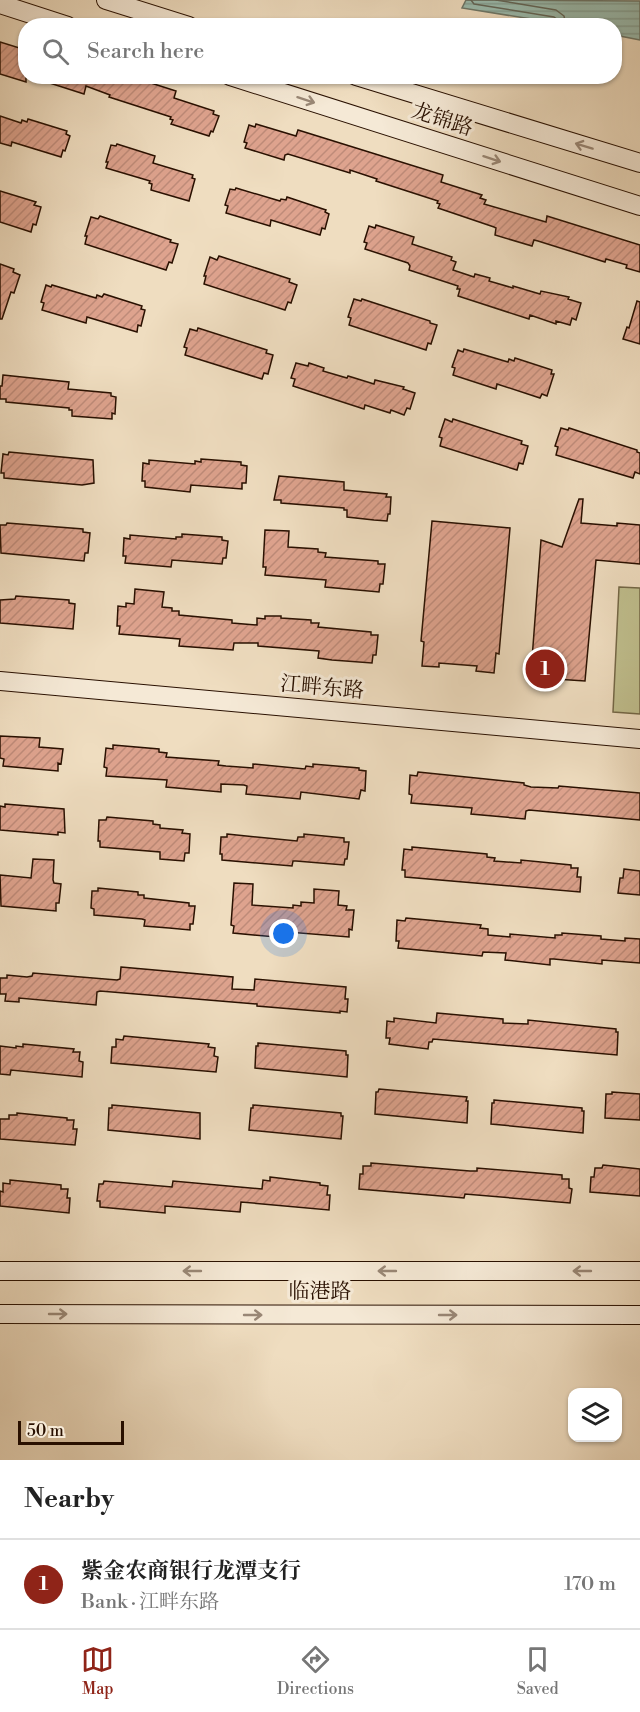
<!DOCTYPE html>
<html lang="en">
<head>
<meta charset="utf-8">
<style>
	body { margin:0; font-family:"Libre Bodoni","Noto Serif SC",serif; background:#f6f6f6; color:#222 }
	.controls { position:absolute; right:18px; bottom:18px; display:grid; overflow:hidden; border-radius:12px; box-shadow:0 2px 4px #0004 }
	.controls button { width:54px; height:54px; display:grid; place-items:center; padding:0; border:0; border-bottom:2px solid #e0e0e0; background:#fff; color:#222; font:30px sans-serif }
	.scale { position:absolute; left:18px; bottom:15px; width:106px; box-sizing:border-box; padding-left:6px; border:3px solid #291000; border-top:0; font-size:16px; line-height:21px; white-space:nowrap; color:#291000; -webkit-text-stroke:4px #f5e9d6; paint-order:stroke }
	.you { position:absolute; left:284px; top:934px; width:21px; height:21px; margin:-15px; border:4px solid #fff; border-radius:50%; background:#1a73e8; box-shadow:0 0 0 9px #1a73e833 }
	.badge { display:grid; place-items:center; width:39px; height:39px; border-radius:50%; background:#8f2418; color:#fff; font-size:20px; font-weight:700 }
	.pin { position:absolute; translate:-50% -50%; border:3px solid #fff; box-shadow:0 2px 6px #0006 }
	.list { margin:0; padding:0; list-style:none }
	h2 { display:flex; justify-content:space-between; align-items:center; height:78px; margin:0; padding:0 24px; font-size:26px }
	h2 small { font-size:20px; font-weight:400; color:#767676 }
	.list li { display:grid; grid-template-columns:39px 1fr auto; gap:18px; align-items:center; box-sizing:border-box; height:90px; padding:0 24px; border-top:2px solid #e0e0e0 }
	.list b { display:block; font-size:22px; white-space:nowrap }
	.list p { margin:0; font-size:20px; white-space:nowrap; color:#767676 }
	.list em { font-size:20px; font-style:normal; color:#767676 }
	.icon { flex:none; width:33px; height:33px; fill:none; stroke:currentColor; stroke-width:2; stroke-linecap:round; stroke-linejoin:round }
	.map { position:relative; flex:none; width:640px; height:1460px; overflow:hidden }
	.search { position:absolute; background:#fff; box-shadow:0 2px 4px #0004; left:18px; right:18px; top:18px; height:66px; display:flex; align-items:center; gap:15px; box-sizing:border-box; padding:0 21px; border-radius:24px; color:#767676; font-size:22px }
	.sheet { height:168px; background:#fff }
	nav { display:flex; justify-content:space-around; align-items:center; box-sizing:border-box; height:84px; border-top:2px solid #e0e0e0; background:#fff; font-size:16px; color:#767676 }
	nav a { display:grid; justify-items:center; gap:3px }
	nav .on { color:#8f2418 }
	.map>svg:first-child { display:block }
	.green { fill:#c0bf8e; stroke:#746847; stroke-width:1.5 }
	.water { fill:url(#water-rules); stroke:#6d7769; stroke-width:1.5 }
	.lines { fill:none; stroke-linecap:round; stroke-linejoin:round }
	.shore { stroke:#626658; stroke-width:1.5 }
	.building { fill:url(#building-hatch); stroke:#291000; stroke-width:1.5 }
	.secondary-casing { stroke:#291000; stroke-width:20 }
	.secondary { stroke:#f5e9d6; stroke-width:18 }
	.oneway { stroke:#998776 }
	.labels { text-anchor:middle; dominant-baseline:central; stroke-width:6; stroke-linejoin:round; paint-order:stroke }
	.street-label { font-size:21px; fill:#291000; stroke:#f5e9d6 }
</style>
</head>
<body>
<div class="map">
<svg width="640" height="1460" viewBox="0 0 640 1460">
	<defs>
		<pattern id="water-rules" width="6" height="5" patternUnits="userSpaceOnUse" patternTransform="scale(1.5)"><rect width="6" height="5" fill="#9abcaf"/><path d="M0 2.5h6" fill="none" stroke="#85a195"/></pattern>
		<pattern id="building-hatch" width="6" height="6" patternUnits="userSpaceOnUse" patternTransform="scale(1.5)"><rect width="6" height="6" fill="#dea38e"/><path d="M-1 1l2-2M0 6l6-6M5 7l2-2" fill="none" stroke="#be8b79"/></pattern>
	</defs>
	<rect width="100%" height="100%" fill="#efddc0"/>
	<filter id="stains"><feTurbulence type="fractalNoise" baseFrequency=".00333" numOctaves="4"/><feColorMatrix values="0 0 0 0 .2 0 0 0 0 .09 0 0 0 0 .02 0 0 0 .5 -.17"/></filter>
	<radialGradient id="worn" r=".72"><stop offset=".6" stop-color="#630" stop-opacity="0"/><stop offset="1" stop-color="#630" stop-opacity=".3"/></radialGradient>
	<path class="green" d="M 619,587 L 640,588 L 640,714 L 613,712 Z"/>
	<path class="water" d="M 466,0 L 640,1 L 640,40 L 615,35 L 614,26 L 569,25 L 462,8 Z"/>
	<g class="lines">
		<g class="shore">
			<path d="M 471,0 L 474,4 L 554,17 L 558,20 L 559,26"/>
			<path d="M 496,0 L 556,10 L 564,16 L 566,26"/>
		</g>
	</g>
	<g class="building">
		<path d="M 0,42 L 26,50 L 26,82 L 0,74 Z"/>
		<path d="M 37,76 L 129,76 L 176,91 L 174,98 L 214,111 L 213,114 L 219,116 L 213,132 L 211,131 L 209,136 L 171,124 L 173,120 L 170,119 L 171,117 L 109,97 L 110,95 L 86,86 L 84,94 L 37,79 Z"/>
		<path d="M 0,116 L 21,123 L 22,120 L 27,122 L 28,119 L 67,131 L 66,134 L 70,136 L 65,151 L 63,150 L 61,157 L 12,142 L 11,146 L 0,143 Z"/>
		<path d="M 256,124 L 296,136 L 298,130 L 443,175 L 441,182 L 482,195 L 480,198 L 486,200 L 484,204 L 546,222 L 547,216 L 640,245 L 640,272 L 626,268 L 627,265 L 606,259 L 605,262 L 538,241 L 534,240 L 532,246 L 495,235 L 496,228 L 494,227 L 438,208 L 440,204 L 437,203 L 438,201 L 376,181 L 377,179 L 350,170 L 350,173 L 288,154 L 285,155 L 284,160 L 245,148 L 247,143 L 244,142 L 249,125 L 255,127 Z"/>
		<path d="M 117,144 L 155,156 L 153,163 L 193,175 L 192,178 L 195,179 L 189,201 L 151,190 L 152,184 L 149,183 L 150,181 L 106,168 L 108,162 L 106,162 L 111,145 L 116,146 Z"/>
		<path d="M 236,188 L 280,201 L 281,199 L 286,200 L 287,197 L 326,210 L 325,212 L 329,214 L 325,229 L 322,228 L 320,235 L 271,220 L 270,226 L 226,213 L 228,206 L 225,205 L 230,189 L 235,190 Z"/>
		<path d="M 0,191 L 36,202 L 34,205 L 41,207 L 36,225 L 33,224 L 31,232 L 0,222 Z"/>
		<path d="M 100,216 L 171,240 L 170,242 L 178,244 L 172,263 L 169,262 L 166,270 L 85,244 L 87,236 L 85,236 L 91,217 L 98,219 Z"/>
		<path d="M 376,225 L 414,237 L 412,244 L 452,257 L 451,260 L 456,262 L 453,270 L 474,277 L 475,274 L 490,278 L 489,281 L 513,288 L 513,286 L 540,294 L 541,291 L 569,297 L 568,299 L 581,303 L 576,320 L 572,318 L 570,325 L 556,321 L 556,324 L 530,315 L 529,319 L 458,296 L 460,289 L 457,289 L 458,286 L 409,270 L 410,266 L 408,263 L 365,249 L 367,243 L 364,242 L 369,226 L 375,228 Z"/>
		<path d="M 219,256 L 290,279 L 289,282 L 297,285 L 291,303 L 288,302 L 285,310 L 204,284 L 206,276 L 204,276 L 210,257 L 217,260 Z"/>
		<path d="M 0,264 L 14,269 L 13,272 L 20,275 L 14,293 L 11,292 L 2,319 L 0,319 Z"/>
		<path d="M 46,285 L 51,287 L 52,285 L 96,298 L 97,295 L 102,297 L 104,294 L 142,306 L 141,309 L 145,310 L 141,326 L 138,325 L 137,332 L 87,317 L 86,323 L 42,310 L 44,303 L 41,302 Z"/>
		<path d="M 354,299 L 361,301 L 362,299 L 430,321 L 430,323 L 437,325 L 431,344 L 428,343 L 426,350 L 349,325 L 351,318 L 348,317 Z"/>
		<path d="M 637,301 L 640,302 L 640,344 L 623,339 L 627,327 L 629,328 Z"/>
		<path d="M 198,328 L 267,350 L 266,353 L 273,355 L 268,374 L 264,373 L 262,379 L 185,355 L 187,348 L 184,347 L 190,329 L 197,331 Z"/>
		<path d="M 464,349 L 508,362 L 509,359 L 514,361 L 515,358 L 552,370 L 551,374 L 554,374 L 547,396 L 542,394 L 540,398 L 497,384 L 496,389 L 453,375 L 455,368 L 452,367 L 458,350 L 463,352 Z"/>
		<path d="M 296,363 L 308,366 L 309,363 L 324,368 L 323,371 L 347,378 L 348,376 L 374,384 L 375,380 L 404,387 L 403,389 L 415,393 L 410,409 L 407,408 L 404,415 L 391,410 L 390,413 L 365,405 L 364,409 L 293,386 L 295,379 L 291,378 Z"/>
		<path d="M 3,375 L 69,382 L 68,389 L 111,393 L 111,396 L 116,397 L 115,414 L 112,413 L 112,419 L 72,416 L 72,410 L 69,410 L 69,408 L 6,402 L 6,399 L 0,399 L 0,386 L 2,386 Z"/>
		<path d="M 445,419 L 452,422 L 453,419 L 522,441 L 521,444 L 528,446 L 523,464 L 519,463 L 517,470 L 440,446 L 442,438 L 439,437 Z"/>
		<path d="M 561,428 L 568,430 L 569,428 L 637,450 L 637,452 L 640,453 L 640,474 L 635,472 L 633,478 L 556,455 L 558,447 L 555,446 Z"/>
		<path d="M 9,452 L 93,460 L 94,483 L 82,485 L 4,478 L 4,473 L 1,473 L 3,454 L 8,455 Z"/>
		<path d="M 201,459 L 241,462 L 241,465 L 247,466 L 246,483 L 242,483 L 242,489 L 191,485 L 190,492 L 145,487 L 145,481 L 142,481 L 143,463 L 149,464 L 149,460 L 195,464 L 195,461 L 201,462 Z"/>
		<path d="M 279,476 L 344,482 L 344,490 L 387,494 L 386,497 L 391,497 L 390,514 L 388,514 L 387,521 L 374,520 L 347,517 L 347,510 L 344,510 L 344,508 L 281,503 L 281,500 L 274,500 Z"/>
		<path d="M 579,499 L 583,499 L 581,523 L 617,526 L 617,523 L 640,525 L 640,564 L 596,560 L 585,681 L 540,678 L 540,676 L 536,676 L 537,659 L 532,659 L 541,540 L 562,547 Z"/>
		<path d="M 432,521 L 510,528 L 499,654 L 496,653 L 494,673 L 476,671 L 477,666 L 439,663 L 439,667 L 422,666 L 424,642 L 421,641 Z"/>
		<path d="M 7,523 L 83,529 L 83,532 L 90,533 L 88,553 L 85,553 L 84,561 L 1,553 L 0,525 L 6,525 Z"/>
		<path d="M 265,530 L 289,531 L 288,547 L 318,549 L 318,552 L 326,553 L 325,557 L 378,561 L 378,564 L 385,564 L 383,584 L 380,584 L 379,592 L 325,587 L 326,580 L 265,575 L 266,567 L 263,567 Z"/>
		<path d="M 182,534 L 222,537 L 222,540 L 228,541 L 226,558 L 223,558 L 222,564 L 172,560 L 171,567 L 125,563 L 126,556 L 123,556 L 124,538 L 130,539 L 130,535 L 176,539 L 176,537 L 182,537 Z"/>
		<path d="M 135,589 L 164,592 L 162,607 L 172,608 L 172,611 L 179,611 L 179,615 L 232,620 L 232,623 L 257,625 L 257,618 L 265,619 L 265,616 L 281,616 L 281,618 L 311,620 L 311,623 L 319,623 L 318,627 L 371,632 L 371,635 L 378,635 L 376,655 L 373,655 L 372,663 L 332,660 L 318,658 L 319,651 L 258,646 L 258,643 L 234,643 L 233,650 L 179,646 L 180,639 L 119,634 L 120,626 L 117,626 L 118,606 L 126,607 L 126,603 L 134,604 Z"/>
		<path d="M 16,596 L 69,600 L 69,603 L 75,604 L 73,629 L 0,623 L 0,600 L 15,599 Z"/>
		<path d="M 0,736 L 40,738 L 39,747 L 63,749 L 61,764 L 58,763 L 58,771 L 3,766 L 4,759 L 0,758 Z"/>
		<path d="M 113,745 L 159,749 L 159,752 L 167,753 L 166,757 L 219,761 L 218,765 L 226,766 L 253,768 L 253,764 L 305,769 L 306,766 L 313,767 L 313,764 L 359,768 L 359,770 L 366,771 L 365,791 L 361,790 L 359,799 L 301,792 L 300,799 L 246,794 L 247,786 L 244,785 L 221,784 L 221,792 L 166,787 L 167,780 L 106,776 L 107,768 L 104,767 L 106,748 L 113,749 Z"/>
		<path d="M 418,772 L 524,783 L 524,785 L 531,787 L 558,788 L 559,786 L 640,793 L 640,820 L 529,810 L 526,811 L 525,819 L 471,814 L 472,808 L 411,803 L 412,795 L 409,794 L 410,775 L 417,776 Z"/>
		<path d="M 5,804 L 64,809 L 65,833 L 58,832 L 58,835 L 0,830 L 0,806 L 5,807 Z"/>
		<path d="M 107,817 L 153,821 L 153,824 L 160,825 L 160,828 L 183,830 L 182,833 L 190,834 L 189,853 L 185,853 L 184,861 L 160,859 L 160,852 L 100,847 L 100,841 L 98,841 L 99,820 L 106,820 Z"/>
		<path d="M 227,834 L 297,841 L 298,837 L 304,837 L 304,834 L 344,838 L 344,842 L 349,842 L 347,859 L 345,859 L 344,865 L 296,861 L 293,861 L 292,866 L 222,860 L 222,854 L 220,854 L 221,837 L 227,837 Z"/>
		<path d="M 412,847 L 487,854 L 487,857 L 495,858 L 494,861 L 521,863 L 521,860 L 571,865 L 571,868 L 578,868 L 577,877 L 581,877 L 580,892 L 405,877 L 405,870 L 402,870 L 404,849 L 412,850 Z"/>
		<path d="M 33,859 L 54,860 L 53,880 L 54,883 L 61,884 L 59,903 L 56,903 L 56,911 L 1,906 L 0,875 L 31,878 Z"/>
		<path d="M 624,869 L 640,871 L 640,895 L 618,893 L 620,878 L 623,878 Z"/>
		<path d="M 234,883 L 253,884 L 252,905 L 293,908 L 293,905 L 301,906 L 301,902 L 314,903 L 314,889 L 339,891 L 338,905 L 347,906 L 346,910 L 354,910 L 352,930 L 349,929 L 349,937 L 288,932 L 287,938 L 233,933 L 234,926 L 231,925 Z"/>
		<path d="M 98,888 L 138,892 L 138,895 L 144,895 L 144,898 L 189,903 L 189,906 L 195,906 L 193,924 L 190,924 L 190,930 L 169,928 L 144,926 L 145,920 L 142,919 L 94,915 L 94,909 L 91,908 L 92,891 L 98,891 Z"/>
		<path d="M 406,918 L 481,925 L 480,928 L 488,929 L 488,935 L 510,937 L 510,934 L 555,938 L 555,935 L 562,935 L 562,933 L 601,936 L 601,939 L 625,941 L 625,938 L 640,939 L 640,963 L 602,960 L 602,964 L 554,959 L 550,959 L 550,965 L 505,960 L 506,953 L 483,952 L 482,956 L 398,948 L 399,941 L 396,941 L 397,920 L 405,921 Z"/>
		<path d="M 121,967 L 233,977 L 232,989 L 254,990 L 255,979 L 346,987 L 345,999 L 348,999 L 347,1012 L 340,1011 L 340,1013 L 257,1006 L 257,1004 L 100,991 L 97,992 L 96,1005 L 19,998 L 19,1002 L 5,1001 L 6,994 L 0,994 L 0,978 L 7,978 L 7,975 L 27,977 L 32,976 L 33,973 L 117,980 L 120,979 Z"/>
		<path d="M 437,1013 L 503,1019 L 503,1023 L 528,1024 L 528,1020 L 616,1029 L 616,1032 L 618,1032 L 617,1055 L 433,1039 L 432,1042 L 429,1042 L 428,1049 L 389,1044 L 390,1038 L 386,1038 L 387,1021 L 394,1022 L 394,1018 L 436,1023 Z"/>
		<path d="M 124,1036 L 209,1044 L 208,1047 L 215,1048 L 214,1056 L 218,1057 L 216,1072 L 111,1063 L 112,1047 L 116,1047 L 116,1039 L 123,1040 Z"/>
		<path d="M 258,1043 L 346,1051 L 346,1055 L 348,1055 L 347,1077 L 255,1068 L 256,1046 L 258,1046 Z"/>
		<path d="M 23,1044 L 74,1049 L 73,1052 L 80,1052 L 79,1061 L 83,1062 L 82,1077 L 11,1070 L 10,1075 L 0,1074 L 0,1046 L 16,1048 L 16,1046 L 23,1047 Z"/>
		<path d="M 379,1089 L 467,1097 L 466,1101 L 468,1101 L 467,1123 L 375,1114 L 376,1092 L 378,1092 Z"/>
		<path d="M 612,1092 L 640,1094 L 640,1120 L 605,1118 L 606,1094 L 612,1094 Z"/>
		<path d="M 494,1100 L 582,1108 L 582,1111 L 584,1111 L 583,1133 L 491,1124 L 492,1103 L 494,1103 Z"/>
		<path d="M 112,1105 L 200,1113 L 200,1139 L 108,1130 L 109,1108 L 112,1108 Z"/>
		<path d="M 253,1105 L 341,1113 L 341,1116 L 343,1116 L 341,1139 L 249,1130 L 251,1108 L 253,1108 Z"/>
		<path d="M 17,1113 L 67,1118 L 67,1120 L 74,1120 L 73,1129 L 77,1129 L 75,1145 L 0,1139 L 0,1119 L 9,1119 L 9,1115 L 17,1115 Z"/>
		<path d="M 371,1163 L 470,1171 L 477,1171 L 477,1168 L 562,1175 L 562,1179 L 569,1179 L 569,1188 L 572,1189 L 570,1203 L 465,1194 L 464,1198 L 359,1189 L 360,1174 L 363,1174 L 363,1166 L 371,1166 Z"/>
		<path d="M 603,1165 L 640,1169 L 640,1196 L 590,1192 L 591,1177 L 594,1177 L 595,1168 L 602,1168 Z"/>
		<path d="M 270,1177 L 320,1183 L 320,1185 L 328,1186 L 327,1195 L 330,1195 L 329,1210 L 241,1202 L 240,1212 L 165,1206 L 165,1213 L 100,1207 L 100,1201 L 97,1201 L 99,1184 L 103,1184 L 104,1181 L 172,1187 L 173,1181 L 262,1189 L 263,1180 L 270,1181 Z"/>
		<path d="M 10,1180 L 61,1185 L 61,1189 L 68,1189 L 67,1198 L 70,1198 L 69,1213 L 0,1206 L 0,1191 L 3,1192 L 3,1183 L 10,1184 Z"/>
	</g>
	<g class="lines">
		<g class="secondary-casing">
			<g id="secondary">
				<path d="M 106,0 L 189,26"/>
				<path d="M 0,4 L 68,26"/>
				<path d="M 230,76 L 640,206"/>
				<path d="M 356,76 L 640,163"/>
				<path d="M 0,681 L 640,739"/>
				<path d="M 0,1271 L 640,1271"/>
				<path d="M 0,1314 L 640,1315"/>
			</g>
		</g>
		<use href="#secondary" class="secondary"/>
	</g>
	<defs><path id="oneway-shaft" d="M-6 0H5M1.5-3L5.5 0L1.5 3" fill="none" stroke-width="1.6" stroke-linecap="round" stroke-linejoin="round" transform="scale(1.5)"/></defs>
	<g class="oneway">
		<use href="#oneway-shaft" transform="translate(306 100) rotate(18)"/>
		<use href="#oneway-shaft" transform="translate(584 146) rotate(-163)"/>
		<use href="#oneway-shaft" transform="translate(492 159) rotate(18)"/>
		<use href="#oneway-shaft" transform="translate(192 1271) rotate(180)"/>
		<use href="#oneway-shaft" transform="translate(387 1271) rotate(180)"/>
		<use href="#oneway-shaft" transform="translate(582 1271) rotate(180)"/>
		<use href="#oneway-shaft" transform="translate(58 1314)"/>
		<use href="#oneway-shaft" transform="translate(253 1315)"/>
		<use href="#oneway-shaft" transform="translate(448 1315)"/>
	</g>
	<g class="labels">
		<g class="street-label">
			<text transform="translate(442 120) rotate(18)">龙锦路</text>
			<text transform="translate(322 688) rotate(5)">江畔东路</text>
			<text x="320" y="1292">临港路</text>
		</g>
	</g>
	<rect width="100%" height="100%" filter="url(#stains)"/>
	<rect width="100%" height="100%" fill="url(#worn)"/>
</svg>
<div class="controls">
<button><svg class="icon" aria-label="layers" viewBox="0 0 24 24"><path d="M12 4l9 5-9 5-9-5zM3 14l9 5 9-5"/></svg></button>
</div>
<div class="scale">50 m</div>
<div class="you"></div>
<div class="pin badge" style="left:545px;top:669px">1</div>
<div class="search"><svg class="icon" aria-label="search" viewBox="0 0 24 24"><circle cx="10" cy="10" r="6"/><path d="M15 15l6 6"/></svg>Search here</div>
</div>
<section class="sheet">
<h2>Nearby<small></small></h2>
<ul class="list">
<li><span class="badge">1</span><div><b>紫金农商银行龙潭支行</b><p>Bank · 江畔东路</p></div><em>170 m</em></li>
</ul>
</section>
<nav>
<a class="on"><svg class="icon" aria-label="map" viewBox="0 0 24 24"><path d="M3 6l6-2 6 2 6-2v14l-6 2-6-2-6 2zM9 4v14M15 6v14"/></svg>Map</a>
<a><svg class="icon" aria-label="directions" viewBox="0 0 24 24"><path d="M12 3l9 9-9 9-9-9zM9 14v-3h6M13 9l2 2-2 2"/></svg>Directions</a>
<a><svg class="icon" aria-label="saved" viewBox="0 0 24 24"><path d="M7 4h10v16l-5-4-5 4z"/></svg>Saved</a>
</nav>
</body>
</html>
